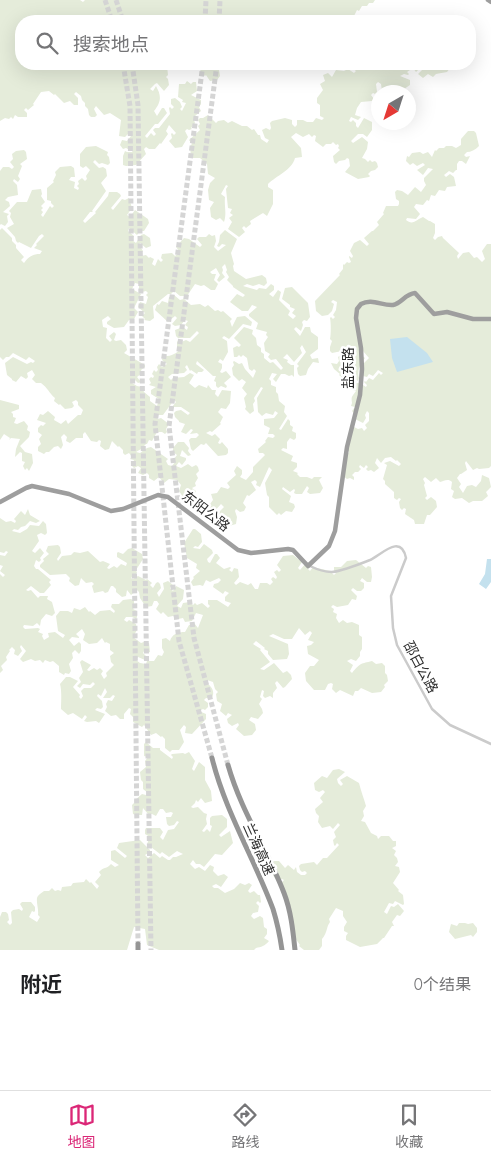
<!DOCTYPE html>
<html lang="zh">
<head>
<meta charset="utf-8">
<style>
	body { margin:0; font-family:Quicksand,"Noto Sans SC",sans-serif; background:#f6f6f6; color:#202124 }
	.compass { position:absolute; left:371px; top:85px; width:45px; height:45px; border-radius:50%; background:#fff; box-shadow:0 5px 20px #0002; rotate:219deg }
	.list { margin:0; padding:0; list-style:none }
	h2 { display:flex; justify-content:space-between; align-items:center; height:65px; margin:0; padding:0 20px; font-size:21px }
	h2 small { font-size:16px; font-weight:400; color:#757577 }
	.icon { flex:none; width:28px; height:28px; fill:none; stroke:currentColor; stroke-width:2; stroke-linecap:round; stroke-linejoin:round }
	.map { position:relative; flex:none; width:491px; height:950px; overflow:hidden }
	.search { position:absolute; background:#fff; box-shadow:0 5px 20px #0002; left:15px; right:15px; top:15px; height:55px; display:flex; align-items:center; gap:12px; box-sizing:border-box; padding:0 18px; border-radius:20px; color:#757577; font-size:19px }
	.sheet { height:140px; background:#fff }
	nav { display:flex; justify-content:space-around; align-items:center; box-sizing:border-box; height:70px; border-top:1px solid #e0e0e0; background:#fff; font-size:14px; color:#757577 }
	nav a { display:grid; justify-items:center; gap:2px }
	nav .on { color:#db2777 }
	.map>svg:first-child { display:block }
	.green { fill:#e5ecda }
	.water { fill:#c4e1ee }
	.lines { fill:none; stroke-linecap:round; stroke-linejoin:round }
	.motorway-tunnel { stroke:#d5d5d5; stroke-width:5; stroke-dasharray:5 2.5; stroke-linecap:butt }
	.tertiary { stroke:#cbcbcb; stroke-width:2.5 }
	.trunk { stroke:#9e9e9e; stroke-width:4.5 }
	.motorway { stroke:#959595; stroke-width:5 }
	.labels { text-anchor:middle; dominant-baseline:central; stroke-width:5; stroke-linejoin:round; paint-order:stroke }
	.street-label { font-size:14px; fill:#2e2e2e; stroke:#fff }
</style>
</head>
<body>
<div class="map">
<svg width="491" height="950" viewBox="0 0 491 950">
	<rect width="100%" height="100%" fill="#fff"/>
	<g class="green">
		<path d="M 0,0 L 80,0 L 83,2 L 85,0 L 375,0 L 373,3 L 369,3 L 367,6 L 362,6 L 359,11 L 357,10 L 353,18 L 356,21 L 347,21 L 343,17 L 341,19 L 344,21 L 21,21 L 21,64 L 161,64 L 167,66 L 168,75 L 166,77 L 168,79 L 169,85 L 164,91 L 157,83 L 155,84 L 150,89 L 153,91 L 156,86 C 161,95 162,101 154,111 L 157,116 L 162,108 L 164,108 L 167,113 L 158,124 L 155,124 L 145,136 L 147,138 L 151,133 L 154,136 L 156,134 L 153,130 L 155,128 L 159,128 L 170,114 L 169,108 L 170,107 L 172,109 L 174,107 L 171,104 L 171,99 L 175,98 L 180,102 L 182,107 L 180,109 L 182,111 L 186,103 L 182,102 L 183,100 L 178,97 L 179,84 L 185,84 L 187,81 L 191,84 L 193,82 L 196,82 L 197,91 L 191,95 L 201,100 L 201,104 L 199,107 L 201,111 L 195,116 L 196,117 L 194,120 L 195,123 L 191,128 L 192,129 L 189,130 L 187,129 L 185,131 L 188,137 L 182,147 L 175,148 L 169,141 L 172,138 L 171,134 L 172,133 L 174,135 L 176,133 L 169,125 L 166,131 L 168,134 L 161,144 L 160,143 L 155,149 L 149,149 L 146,147 L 144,149 L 146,154 L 136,165 L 126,166 L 123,165 L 123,156 L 125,151 L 127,152 L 132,152 L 133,150 L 130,147 L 128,149 L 126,148 L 123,149 L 120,145 L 122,140 L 127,141 L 131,136 L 128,134 L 125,137 L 119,136 L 121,120 L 110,113 L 104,115 L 96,106 L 94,109 L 97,115 L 95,117 L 91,117 L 89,115 L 88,109 L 85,106 L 85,103 L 82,100 L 81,96 L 76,92 L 74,94 L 78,98 L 78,105 L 74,105 L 70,101 L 64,103 L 55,94 L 54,95 L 49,91 L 41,92 L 33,104 L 34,105 L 28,110 L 26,108 L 24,110 L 27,113 L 27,117 L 18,117 L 15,115 L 13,119 L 11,117 L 9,119 L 5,118 L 0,121 Z"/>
		<path d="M 194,64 L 220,64 L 219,70 L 220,76 L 217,80 L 210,81 L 206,75 L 205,76 L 201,73 L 200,69 Z"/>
		<path d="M 352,64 L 459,64 L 457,67 L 450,68 L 447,72 L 436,74 L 433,77 L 428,74 L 423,78 L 418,74 L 423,69 L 421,67 L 416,72 L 413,68 L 407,72 L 409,74 L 408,75 L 404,74 L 400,76 L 410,80 L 410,85 L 404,89 L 400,88 L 398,90 L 400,92 L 392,92 L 393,88 L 391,87 L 385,92 L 382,91 L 381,84 L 378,82 L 376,84 L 377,92 L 375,94 L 373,93 L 371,95 L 374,99 L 372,101 L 361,102 L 357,108 L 355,115 L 361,117 L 358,120 L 351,117 L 349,121 L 351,122 L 353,120 L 356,123 L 356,126 L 358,128 L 364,118 L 372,122 L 372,130 L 367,137 L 363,134 L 358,134 L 351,141 L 353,143 L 362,137 L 368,142 L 367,149 L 362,158 L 365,159 L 368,162 L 370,160 L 372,162 L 375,161 L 377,163 L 378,167 L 375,170 L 371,171 L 368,174 L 370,176 L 369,177 L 358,179 L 345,172 L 350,166 L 349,159 L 347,158 L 345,160 L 339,161 L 336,164 L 334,162 L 333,156 L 340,150 L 338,148 L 339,146 L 338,144 L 336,145 L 333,142 L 331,144 L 326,144 L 323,147 L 315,141 L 316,136 L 314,135 L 312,137 L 309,134 L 303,137 L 296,133 L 291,137 L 301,148 L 302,157 L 295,158 C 292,170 276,176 268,184 L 268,187 L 273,190 L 273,204 L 267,216 L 263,213 L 250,221 L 251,224 L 246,228 L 244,226 L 242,228 L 245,232 L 239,237 L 228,229 L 232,222 L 229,218 L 233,215 L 230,213 L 232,209 L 228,208 L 226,189 L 228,186 L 226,185 L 221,194 L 225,197 C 224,206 227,213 224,222 L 220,218 L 216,220 L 211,217 L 210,208 L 214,202 L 209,200 L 208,190 L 210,183 L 215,178 L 208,174 L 207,164 L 200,158 L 193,158 L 191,157 L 190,146 L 192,144 L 189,140 L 200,130 L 198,126 L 200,124 L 198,120 L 200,118 L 203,118 L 208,115 L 216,123 L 218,121 L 224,120 L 228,123 L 232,121 L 242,126 L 247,126 L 252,130 L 254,129 L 258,135 L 260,135 L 261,139 L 267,143 L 269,140 L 265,138 L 262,130 L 266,128 L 270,130 L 271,128 L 270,123 L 272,121 L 285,118 L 292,120 L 292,124 L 295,127 L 297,125 L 297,120 L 303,120 L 307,122 L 313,122 L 316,118 L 322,120 L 324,118 L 320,116 L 320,105 L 317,103 L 317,98 L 323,90 L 320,84 L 325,81 L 323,75 L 328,73 L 332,77 L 336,70 L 344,71 L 348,69 L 354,73 L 356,71 L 351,67 Z"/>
		<path d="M 468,131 L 474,131 L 476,133 L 479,146 C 475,150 471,152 467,152 L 464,155 L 466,157 L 470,156 L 466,164 L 462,161 L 459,161 L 457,164 L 457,170 L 456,170 L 453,173 L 449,171 L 444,175 L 446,177 L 450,174 L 454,177 L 456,186 L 447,187 L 445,191 L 439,190 L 435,196 L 431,195 L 429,201 L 427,200 L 423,205 L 416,204 L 414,207 L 420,214 L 416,219 L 407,218 L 406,220 C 413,226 417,219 423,217 L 429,221 L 430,221 L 435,224 L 435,233 L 433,238 L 435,240 L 438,237 L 442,236 L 443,238 L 459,253 L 457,256 L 458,259 L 463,253 L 469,252 L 474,258 L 477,257 L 482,262 L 485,259 L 482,251 L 487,244 L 491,244 L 491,466 L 489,468 L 479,469 L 477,468 L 473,470 L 466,461 L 465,463 L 467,470 L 461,474 L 460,474 L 457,478 L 461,484 L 459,487 L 463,493 L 467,486 L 472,485 L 476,487 L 481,481 L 482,475 L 489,478 L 491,487 L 486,492 L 488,496 L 482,501 L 473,501 L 469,503 L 462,498 L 455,499 L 452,497 L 454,491 L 451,489 L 452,482 C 448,478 444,481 440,482 L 436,478 L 431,482 L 425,477 L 423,479 L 425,483 L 424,485 L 427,496 L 425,498 L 427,500 L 431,497 L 436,501 L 437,507 L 430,515 L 427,515 L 424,524 L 415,524 L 414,520 L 405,514 L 406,509 L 404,508 L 402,510 L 400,508 L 399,502 L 401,499 L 399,498 L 397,500 L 394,498 L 394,492 L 385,484 L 385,481 L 383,479 L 387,465 L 384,463 L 390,461 L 399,466 L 401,464 L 397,460 L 396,461 L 391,457 L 385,458 L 381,463 L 377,458 L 375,463 L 379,468 L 374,472 L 371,470 L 368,471 L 366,469 L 368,467 L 366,465 L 364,468 L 360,465 L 359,467 L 361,469 L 358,472 L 355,472 L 352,475 L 354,477 L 354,480 L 350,478 L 347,479 L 342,475 L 345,458 L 349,452 L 346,447 L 347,439 L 354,427 L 358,429 L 362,428 L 364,431 L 367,428 L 365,425 L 369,421 L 369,413 L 367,411 L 365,415 L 366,418 L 363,423 L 355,419 L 357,417 L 352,411 L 355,407 L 351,406 L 352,403 C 351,396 352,397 356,391 L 352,390 L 352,383 L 360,383 L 366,387 L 367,385 L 364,382 L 365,381 L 366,382 L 369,378 L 373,380 L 379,373 L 381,375 L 383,373 L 378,370 L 373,376 L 369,374 L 367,377 L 363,376 L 363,364 L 369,358 L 363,351 L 361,355 L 365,358 C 359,365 357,372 359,378 L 358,381 L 354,378 L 351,379 L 347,376 L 343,378 L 339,375 L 340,374 L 334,369 L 331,363 L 337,364 L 339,361 L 338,357 L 344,353 L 342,351 L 332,353 L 330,351 L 330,347 L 332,341 L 330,339 C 331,335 331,322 330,318 L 331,317 L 333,319 L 335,317 L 333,315 L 336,310 L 337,302 L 333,300 L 331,302 L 334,304 L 332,311 L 328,315 L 322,316 L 316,311 L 315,301 L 340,275 L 339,274 L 343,269 L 343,264 L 344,265 L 347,262 L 349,263 L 351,262 L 349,257 L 349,256 L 352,258 L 353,256 L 350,251 L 354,243 L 360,240 L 367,246 L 369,244 L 364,238 L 372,231 L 373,231 L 379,225 L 377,222 L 384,214 L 383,213 L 386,206 L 398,206 L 399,204 L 399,201 L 396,199 L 395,192 L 397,190 L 402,191 L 408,195 L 415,187 L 421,192 L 426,185 L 424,181 L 424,178 L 433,169 L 428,168 L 423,175 L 417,170 L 425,165 L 423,163 L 417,166 L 413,163 L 410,165 L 406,161 L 407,156 L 409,157 L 412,153 L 420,152 L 423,154 L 428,152 L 432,157 L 435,150 L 436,151 L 439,148 L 444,148 L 446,146 L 452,146 L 456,148 L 461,145 L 461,139 Z"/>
		<path d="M 96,146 L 108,152 L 107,155 L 109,157 L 110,163 L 108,165 L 102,163 L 99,164 L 95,160 L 93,162 L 99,168 L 103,167 L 106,169 L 107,176 L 101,183 L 106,191 L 92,211 L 93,212 L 90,212 L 83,221 L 85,223 L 96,213 L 95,212 L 108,196 L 109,192 L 117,192 L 120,194 L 121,196 L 111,208 L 113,210 L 122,199 L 125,200 L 129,198 L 132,208 L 127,215 L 130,217 L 135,210 L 148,219 L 149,223 L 144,231 L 140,231 L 137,235 L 129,228 L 128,231 L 134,236 L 132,240 L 136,243 L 141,235 L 144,234 L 150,238 L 151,246 L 146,248 L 140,243 L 139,245 L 143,251 L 139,255 L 141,256 L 146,255 L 149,258 L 150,257 L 154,259 L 152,264 L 155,266 L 158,259 L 161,262 L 163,260 L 161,258 L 162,254 L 172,253 L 175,256 L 180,252 L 176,247 L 184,238 L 189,239 L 200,247 L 202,245 L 197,239 L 199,237 L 206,237 L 209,234 L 212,236 L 215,235 L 216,241 L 214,247 L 218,251 L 226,245 L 222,244 L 219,247 L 217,246 L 219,242 L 220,235 L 225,230 L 237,239 L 231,253 L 234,264 L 233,266 L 234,271 L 246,279 L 262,275 L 266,278 L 267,283 L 264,286 L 259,284 L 253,286 L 247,284 L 243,286 L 257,290 L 259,288 L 266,289 L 271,284 L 274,286 L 274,290 L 269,294 L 273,297 L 278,290 L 281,292 L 279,300 L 290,311 L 288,315 L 293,319 L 296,316 L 292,313 L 295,309 L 290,307 L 290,305 L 282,299 L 285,288 L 292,287 L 308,303 L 310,317 L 307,321 L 304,320 L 302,322 L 303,325 L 301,331 L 296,327 L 294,329 L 300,336 L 305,327 L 310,327 L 311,332 L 318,337 L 318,349 L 310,355 L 312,359 L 318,358 L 319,363 L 313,362 L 308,369 L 306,375 L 300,376 L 298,374 L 297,368 L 299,366 L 297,364 L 306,352 L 302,345 L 300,348 L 302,353 L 294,362 L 287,354 L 283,358 L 288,360 L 287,362 L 291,365 L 294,365 L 294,377 L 292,375 L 289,376 L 285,374 L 281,374 L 276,382 L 273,379 L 277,374 L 272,373 L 269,379 L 271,381 L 271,385 L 276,387 L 276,392 L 278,394 L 279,401 L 285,406 L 284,412 L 287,416 L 279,429 L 281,430 L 288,419 L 290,421 L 290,425 L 293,427 L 292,431 L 296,433 L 296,438 L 294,440 L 290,438 L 287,442 L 287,449 L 283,448 L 281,450 L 293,456 L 291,461 L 297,463 L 297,467 L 293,471 L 298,473 L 297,474 L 300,477 L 307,477 L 312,479 L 314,477 L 322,477 L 319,480 L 323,488 L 320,493 L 310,494 L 307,492 L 309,488 L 307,486 L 302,494 L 296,494 L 294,493 L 295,490 L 294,489 L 290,492 L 283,487 L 282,489 L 291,496 L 289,502 L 294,504 L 295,507 L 292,512 L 286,511 L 281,515 L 279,513 L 277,515 L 269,507 L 269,497 L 267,495 L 265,483 L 272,470 L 269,467 L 260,487 L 256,485 L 257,482 L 255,480 L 251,482 L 256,490 L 249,496 L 247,495 L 243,503 L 246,507 L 244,511 L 240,512 L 236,509 L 235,511 L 237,517 L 236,524 L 229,526 L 225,523 L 226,519 L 219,514 L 219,512 L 224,507 L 221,504 L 212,514 L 206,511 L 205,505 L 210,504 L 213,500 L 211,494 L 217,493 L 221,487 L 228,489 L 230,487 L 227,483 L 236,475 L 234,471 L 237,466 L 242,470 L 242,474 L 240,477 L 246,480 L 253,472 L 253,467 L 265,455 L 263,453 L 259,453 L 258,449 L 266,442 L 265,441 L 268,437 L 273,438 L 275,436 L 273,434 L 268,434 L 270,428 L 264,425 L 264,419 L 274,418 L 278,413 L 275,411 L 273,415 L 266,413 L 262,416 L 258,412 L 257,398 L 263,388 L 261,387 L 254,398 L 255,401 L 253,404 L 254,411 L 250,414 L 245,409 L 246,407 L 244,398 L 247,394 L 242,388 L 246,382 L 242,379 L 239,381 L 233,375 L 232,368 L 234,365 L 233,362 L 234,361 L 239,364 L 242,363 L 245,369 L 253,378 L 256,371 L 254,369 L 252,371 L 249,369 L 247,358 L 243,355 L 241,357 L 239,355 L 237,357 L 234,357 L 233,348 L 237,346 L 239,347 L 241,345 L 234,338 L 244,327 L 253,330 L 252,334 L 256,338 L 257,345 L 261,348 L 261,352 L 264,354 L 264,358 L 270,363 L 273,362 L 281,370 L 283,368 L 276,359 L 271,360 L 268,357 L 270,354 L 265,351 L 264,343 L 268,337 L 266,335 L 267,332 L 256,329 L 258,323 L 249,316 L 249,314 L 257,307 L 252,305 L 248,311 L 242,311 L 230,302 L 237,294 L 243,297 L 245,295 L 233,287 L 233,286 L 227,280 L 229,277 L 226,272 L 227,270 L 225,264 L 222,267 L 223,270 L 222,273 L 225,277 L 219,282 L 217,280 L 220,275 L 216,268 L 210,272 L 212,274 L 216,274 L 214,280 L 218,284 L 215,290 L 211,290 L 204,285 L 201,286 L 195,284 L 187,296 L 180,296 L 174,291 L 171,294 L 168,294 L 153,306 L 154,318 L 150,321 L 144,320 L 145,319 L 142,316 L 145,313 L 138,307 L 140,302 L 146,304 L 148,297 L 146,295 L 148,293 L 146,291 L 142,292 L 139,289 L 139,284 L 135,283 L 132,289 L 141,294 L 134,308 L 138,312 L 134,319 L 129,320 L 124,327 L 114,328 L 107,324 L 107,322 L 111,319 L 108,316 L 102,320 L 103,327 L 107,328 L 106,338 L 110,342 L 112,340 L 109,336 L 114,332 L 116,334 L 114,340 L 116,341 L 121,340 L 126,345 L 127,350 L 124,353 L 145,365 L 145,367 L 141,370 L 142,373 L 137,377 L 141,382 L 138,383 L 134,379 L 132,383 L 137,386 L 142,387 L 144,392 L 150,397 L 150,401 L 157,406 L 159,399 L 151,394 L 151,390 L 156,387 L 149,385 L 151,383 L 149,379 L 151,377 L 153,378 L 154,376 L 152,374 L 154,370 L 156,372 L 158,370 L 157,367 L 159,364 L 162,367 L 167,364 L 162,360 L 163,356 C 169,357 177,354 181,348 L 177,347 L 177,341 L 179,343 L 186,340 L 190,342 L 199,333 L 197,331 L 190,338 L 178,338 L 176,336 L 175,330 L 183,327 L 187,330 L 188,327 L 185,325 L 188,321 L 185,320 L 181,325 L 175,326 L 172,324 L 177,318 L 175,316 L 168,322 L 155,310 L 157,304 L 159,305 L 162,301 L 168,303 L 169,297 L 173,297 L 174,295 L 180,300 L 184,299 L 191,305 L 200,304 L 205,307 L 208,305 L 215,311 L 218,310 L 221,312 L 223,311 L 232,319 L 230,321 L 232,327 L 237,317 L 245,316 L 252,322 L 251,326 L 243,324 L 229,339 L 224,336 L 222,338 L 227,341 L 228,352 L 223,361 L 220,359 L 218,362 L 222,364 L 222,368 L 220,372 L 222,373 L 226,371 L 231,377 L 224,383 L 227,386 L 226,388 L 221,386 L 218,388 L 216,386 L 216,382 L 214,381 L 216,376 L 213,376 L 197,361 L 196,364 L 204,370 L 202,372 L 198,372 L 197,374 L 191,370 L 190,371 L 187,365 L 185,367 L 187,370 L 184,373 L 172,374 L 168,377 L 171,380 L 173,378 L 184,377 L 190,373 L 194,375 L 189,383 L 195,388 L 199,385 L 207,388 L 208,385 L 212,390 L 216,390 L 215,394 L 218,397 L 222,390 L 231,391 L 230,403 L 226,409 L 221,408 L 218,412 L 223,417 L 220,423 L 221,424 L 212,432 L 210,431 L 206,433 L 212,436 L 215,434 L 220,439 L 218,443 L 220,444 L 222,442 L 228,449 L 228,453 L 226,455 L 218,456 L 206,443 L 204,445 L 201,444 L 193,451 L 191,449 L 189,440 L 191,438 L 196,438 L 199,435 L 197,433 L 190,434 L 193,430 L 191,429 L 186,434 L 181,432 L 185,424 L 179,422 L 179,421 L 175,417 L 174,413 L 176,411 L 181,410 L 188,415 L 190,413 L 181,407 L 172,407 L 176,402 L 174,400 L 163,415 L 158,415 L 156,417 L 158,419 L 161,418 L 169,424 L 166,429 L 167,432 L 165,434 L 162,432 L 157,432 L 152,441 L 149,440 L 147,444 L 146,444 L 141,449 L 136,452 L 140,453 L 147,448 L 151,447 L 168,459 L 166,461 L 168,465 L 172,466 L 175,462 L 174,459 L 177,455 L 173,452 L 173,448 L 178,442 L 184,442 L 189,448 L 188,451 L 191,455 L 188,456 L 182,450 L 180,456 L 186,458 L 186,460 L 182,465 L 179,462 L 176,466 L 181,468 L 188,464 L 192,467 L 196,465 L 198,467 L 199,471 L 196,474 L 198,478 L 195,483 L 196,486 L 192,488 L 196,491 L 195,494 L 189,494 L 183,497 L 179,491 L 181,485 L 177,480 L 169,479 L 164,483 L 159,477 L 154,481 L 149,478 L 149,475 L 147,473 L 143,475 L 138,473 L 141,468 L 138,466 L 134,468 L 132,466 L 134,460 L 130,459 L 132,457 L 129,453 L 125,455 L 123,453 L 123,450 L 119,446 L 118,447 L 112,441 L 109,449 L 105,450 L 100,446 L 101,441 L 99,440 L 97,442 L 91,441 L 85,432 L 83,434 L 83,438 L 76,438 L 70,443 L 66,441 L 67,437 L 64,434 L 61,437 L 63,445 L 61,449 L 58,446 L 54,447 L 49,452 L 46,452 L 44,454 L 38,451 L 38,447 L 41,444 L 39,439 L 42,435 L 38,432 L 38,428 L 41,425 L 43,426 L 46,423 L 37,420 L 40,414 L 43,415 L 48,411 L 55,417 L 54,420 L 61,424 L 66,420 L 68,424 L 78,415 L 81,415 L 83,410 L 78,405 L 78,402 L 76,400 L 72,402 L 74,406 L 72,408 L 65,409 L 60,404 L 59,405 L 54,401 L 55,398 C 49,393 48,388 41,383 L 36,383 L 32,379 L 35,375 L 32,370 L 27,373 L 28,377 L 26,379 L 21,376 L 16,382 L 12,380 L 12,379 L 7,375 L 5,363 L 13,357 L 27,364 L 31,362 L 33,363 L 35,361 L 29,357 L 26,360 L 13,353 L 9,357 L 6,357 L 3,360 L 0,357 L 0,230 L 2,228 L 12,238 L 12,241 L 16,245 L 16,248 L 24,257 L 21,260 L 24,263 C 28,257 33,254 40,254 L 42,251 L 34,248 L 37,245 L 36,244 L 44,236 L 42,234 L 39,236 L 31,248 L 19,242 L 18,243 L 16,241 L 15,237 L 7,228 L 14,224 L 10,217 L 11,213 L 9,211 L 17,202 L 27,202 L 32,190 L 41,189 L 42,194 L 41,196 L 45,202 L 41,206 L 43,208 L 41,210 L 43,212 L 41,215 L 43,217 L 50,206 L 52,208 L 54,206 L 51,203 L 51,201 L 47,200 L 47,188 L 54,182 L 53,181 L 56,175 L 55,172 L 60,167 L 71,166 L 74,168 L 75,177 L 71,177 L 69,180 L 75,182 L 74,188 L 78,190 L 79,188 L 77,186 L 79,184 L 78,181 L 82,178 L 85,181 L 87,179 L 86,176 L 90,170 L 86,166 L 83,168 L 80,166 L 80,154 L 86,147 Z"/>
		<path d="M 24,150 L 26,152 L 27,159 L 20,164 L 22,166 L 18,176 L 20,179 L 18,182 L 14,179 L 13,181 L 17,185 L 18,195 L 8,197 L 5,200 L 9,202 L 10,206 L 3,212 L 9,214 L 7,216 L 8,222 L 5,226 L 1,224 L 0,225 L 0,171 L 3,167 L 9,167 L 12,169 L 14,167 L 10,162 L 13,159 L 12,154 L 16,151 Z"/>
		<path d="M 0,400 L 19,405 L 19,409 L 11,412 L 13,414 L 13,417 L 16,418 L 14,423 L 17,424 L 24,421 L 28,426 L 27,430 L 30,432 L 29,437 L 20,446 L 25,452 L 32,454 L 33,463 L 29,471 L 27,468 L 25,470 L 23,466 L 25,462 L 22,461 L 22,453 L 20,452 L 15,457 L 16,449 L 20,439 L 11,438 L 9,440 L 10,438 L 4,434 L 0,440 Z"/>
		<path d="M 28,509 L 30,515 L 40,521 L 36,523 L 30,521 L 25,526 L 21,527 L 18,530 L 14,529 L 12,531 L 20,533 L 27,529 L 30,525 L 39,526 L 43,521 L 46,524 L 47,533 L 45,535 L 41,533 L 37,535 L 39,541 L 32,551 L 35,553 L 40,548 L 44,553 L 40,558 L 41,560 L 39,562 L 36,560 L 34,566 L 36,569 L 38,569 L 51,580 L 49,582 L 51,585 L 44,593 L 40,593 L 31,586 L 26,590 L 28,591 L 31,590 L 38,598 L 40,596 L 48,596 L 47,599 L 52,602 L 55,613 L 52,616 L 46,614 L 41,620 L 40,626 L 37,623 L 33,626 L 24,625 L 23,627 L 25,629 L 38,628 L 40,629 L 38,632 L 43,634 L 42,636 L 44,640 L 49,637 L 48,633 L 55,632 L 63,638 L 65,635 L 58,631 L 56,616 L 60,611 L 68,611 L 72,613 L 74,608 L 80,610 L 85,607 L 89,612 L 90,611 L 95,615 L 100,611 L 110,610 L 114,613 L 115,611 L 111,607 L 112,604 L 119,604 L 123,600 L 131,599 L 134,601 L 134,607 L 133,609 L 137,611 L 137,617 L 136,619 L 132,617 L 126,617 L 124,620 L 127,622 L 129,620 L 136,624 L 137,630 L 133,637 L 141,643 L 144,642 L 149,643 L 150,652 L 147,653 L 144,651 L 143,653 L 146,656 L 145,660 L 138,657 L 136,660 L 140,663 L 146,664 L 147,661 L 154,661 L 158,655 L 162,656 L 164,652 L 162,648 L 162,639 L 166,638 L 170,641 C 172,634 178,632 185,632 L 189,625 L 192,625 L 194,623 L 198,628 L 203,615 L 196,613 L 192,621 L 185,622 L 183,618 L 178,619 L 173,616 L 168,617 L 163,612 L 161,614 L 156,609 L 159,604 L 157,601 L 154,601 L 152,606 L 146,607 L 140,598 L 139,592 L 137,590 L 131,595 L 127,590 L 126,596 L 122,597 L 116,592 L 116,589 L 113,586 L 111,586 L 108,592 L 105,593 L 103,591 L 94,593 L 92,586 L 94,584 L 92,582 L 86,583 L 81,578 L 79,585 L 75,586 L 69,581 L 70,578 L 66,574 L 50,575 L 40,567 L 40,565 L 44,561 L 43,559 L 49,554 L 46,551 L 48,546 L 58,545 L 60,547 L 61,553 L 57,559 L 58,561 L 62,556 L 71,555 L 74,552 L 80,553 L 88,551 L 100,562 L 103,561 L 110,564 L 107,568 L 109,569 L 114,566 L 117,568 L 121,564 L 126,566 L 127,563 L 117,557 L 117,553 L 118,552 L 123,554 L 128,549 L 132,548 L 142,554 L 143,559 L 136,570 L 137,573 L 131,578 L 133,579 L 138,576 L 146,580 L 147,579 L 152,583 L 150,585 L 153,588 L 156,583 L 158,582 L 160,584 L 161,588 L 157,593 L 159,597 L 164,589 L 163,583 L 168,581 L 173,585 L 170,588 L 173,591 L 176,586 L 184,590 L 183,599 L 177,606 L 181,608 L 183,603 L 190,602 L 193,605 L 195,603 L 197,605 L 202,603 L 208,608 L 210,606 L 208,604 L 208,600 L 217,600 L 228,607 L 231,603 L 225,601 L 225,597 L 229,593 L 225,591 L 223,594 L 213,587 L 214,584 L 218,583 L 221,580 L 219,578 L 210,582 L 206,580 L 203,586 L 200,585 L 193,586 L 191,582 L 194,578 L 193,577 L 200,571 L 196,568 L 197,564 L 187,558 L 184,543 L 193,529 L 195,529 L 201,534 L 202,542 L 198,547 L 195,546 L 193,548 L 200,549 L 204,544 L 212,550 L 213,553 L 207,559 L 208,562 L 210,563 L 215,554 L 217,554 L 220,558 L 216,563 L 224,569 L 230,567 L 231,568 L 229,570 L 232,572 L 234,568 L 238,569 L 239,577 L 234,583 L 236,585 L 240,582 L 248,585 L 251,583 L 255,589 L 258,589 L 260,583 L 267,583 L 270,585 L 273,582 L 271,579 L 273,577 L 276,579 L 277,577 L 274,572 L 277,570 L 279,572 L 281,570 L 277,565 L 283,556 L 293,555 L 302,562 L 298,568 L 300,570 L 306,563 L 310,567 L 308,569 L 310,571 L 313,567 L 330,571 L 334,575 L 336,573 L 334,571 L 334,567 L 341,567 L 347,561 L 356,560 L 366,568 L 368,566 L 371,567 L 372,577 L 371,582 L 367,582 L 362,578 L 360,581 L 364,583 L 364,588 L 361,591 L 357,591 L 353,588 L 351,590 L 357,596 L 356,600 L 352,599 L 348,605 L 337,607 L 333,605 L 331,607 L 334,609 L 333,612 L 337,614 L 336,618 L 339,623 L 343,620 L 347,623 L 352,622 L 359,625 L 359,635 L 362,637 L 362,649 L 360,652 L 360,656 L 356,661 L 351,659 L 347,661 L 353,665 L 350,671 L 352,673 C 361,662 361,664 372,661 L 376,664 L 382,663 L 385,666 L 385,673 L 387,675 L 388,681 L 384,685 L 385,687 L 381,692 L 372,693 L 361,688 L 358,691 L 355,691 L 353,696 L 340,690 L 336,693 L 332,689 L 333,684 L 331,683 L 328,684 L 325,690 L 314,690 L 306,681 L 305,673 L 310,666 L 314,666 L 319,660 L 308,654 L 307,646 L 311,645 L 314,642 L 308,640 L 312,633 L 310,631 L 305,635 L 299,628 L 292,639 L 284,639 L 273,634 L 269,636 L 288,644 L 289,654 L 287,659 L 273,660 L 268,654 L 268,651 L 264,649 L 265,648 L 256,641 L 253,644 L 261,649 L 260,650 L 270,662 L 260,669 L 264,670 L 274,663 L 283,673 L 287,671 L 291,675 L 292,679 L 285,687 L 283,688 L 277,681 L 275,683 L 277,688 L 273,693 L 273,698 L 270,696 L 265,698 L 263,696 L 264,691 L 262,690 L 260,697 L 262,699 L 259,704 L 262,709 L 263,713 L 258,719 L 251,717 L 249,720 L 255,724 L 256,730 L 252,735 L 244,736 L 236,729 L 239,725 L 238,723 L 232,726 L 228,723 L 227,719 L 232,715 L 228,713 L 226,716 L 220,711 L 222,704 L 217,701 L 216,694 L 218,692 L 215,689 L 213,682 L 207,680 L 205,683 C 212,685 216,693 211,699 L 206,698 L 204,700 L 208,703 L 208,707 L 205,710 L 203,709 L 199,711 L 206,714 L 206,719 L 192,734 L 185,733 L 186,727 L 184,725 L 180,730 L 184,742 L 179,750 L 172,750 L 170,752 L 165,748 L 165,739 L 162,736 L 161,737 L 156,733 L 151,735 L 144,725 L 142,727 L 133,722 L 133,717 L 130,714 L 131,709 L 129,708 L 124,714 L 124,719 L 120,719 L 116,715 L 111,716 L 105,711 L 107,707 L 106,704 L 108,700 L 112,701 L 115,696 L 113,695 L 110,698 L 103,698 L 107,692 L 105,688 L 101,696 L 98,694 L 97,696 L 102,701 L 103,707 L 101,709 L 97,708 L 95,710 L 105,714 L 99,723 L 96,721 L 87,722 L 84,721 L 87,717 L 85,715 L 82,719 L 73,713 L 68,715 L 61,709 C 61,702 62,691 60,684 L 66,677 L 70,677 L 78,681 L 73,687 L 80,695 L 79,697 L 81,699 L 83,696 L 81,691 L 84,688 L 91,688 L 95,684 L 93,682 L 90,685 L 83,684 L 80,688 L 77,686 L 81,682 L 79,678 L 83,672 L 80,662 L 82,660 L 91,665 L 87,670 L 89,671 L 94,668 L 97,670 L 100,668 L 103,671 L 101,674 L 104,679 L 107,676 L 106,673 L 114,665 L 111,662 L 110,656 L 114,653 L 110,650 L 110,644 L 106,642 L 105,643 L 102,638 L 97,643 L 89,644 L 83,640 L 85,634 L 82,629 L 76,634 L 79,637 L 79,638 L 72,637 L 69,640 L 74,646 L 79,642 L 81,644 L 81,651 L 79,654 L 75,650 L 72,653 L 73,658 L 69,664 L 71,671 L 69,674 L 65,673 L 64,675 L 59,672 L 59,666 L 53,661 L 50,662 L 45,660 L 43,663 L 40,660 L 35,661 L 31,659 L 23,662 L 20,659 L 26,651 L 21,645 L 20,647 L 22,651 L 18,656 L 14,654 L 15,650 L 12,647 L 9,650 L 10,651 L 6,657 L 7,660 L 1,666 L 3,670 L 0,673 L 0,574 L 3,577 L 5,575 L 0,571 L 3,566 L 0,565 L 0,555 L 5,556 L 8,552 L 6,551 L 4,553 L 0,552 L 0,518 L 6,522 L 11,521 L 15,523 L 16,521 L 14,519 L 21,511 L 25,515 Z"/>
		<path d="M 146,742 L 153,748 L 160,748 L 160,750 L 172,759 L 173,757 L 171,755 L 172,754 L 183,753 L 185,754 L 189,752 L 195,761 L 192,769 L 194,771 L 199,762 L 205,767 L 205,780 L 211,791 L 212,801 L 205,803 L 201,798 L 198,802 L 196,800 L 195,803 L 191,807 L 193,808 L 198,807 L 204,813 L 207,814 L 206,819 L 207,824 L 202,831 L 204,832 L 207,829 L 210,832 L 212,826 L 210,825 L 210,818 L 212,816 L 222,815 L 227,819 L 227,827 L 219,835 L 221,837 L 230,831 L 233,843 L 222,855 L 215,854 L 204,867 L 200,864 L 196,864 L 193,860 L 190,864 L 195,869 L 199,867 L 205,871 L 210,865 L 214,867 L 213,871 L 218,876 L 224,874 L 228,877 L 221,887 L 216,884 L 212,886 L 214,888 L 218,888 L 225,893 L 234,889 L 240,883 L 245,885 L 249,883 L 252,885 L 248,891 L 250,893 L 254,891 L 258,895 L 260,895 L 261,902 L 260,903 L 258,901 L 256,903 L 259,906 L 258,912 L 253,913 L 251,916 L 254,919 L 260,916 L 263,918 L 264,927 L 267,929 L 267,934 L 264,938 L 269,941 C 265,946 261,947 256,948 L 254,950 L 159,950 L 147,945 L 145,929 L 134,927 L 127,950 L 0,950 L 0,917 L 2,912 L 6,912 L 8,914 L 9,920 L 7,922 L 10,925 L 12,923 L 11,912 L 13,910 L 19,909 L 22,911 L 23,909 L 20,904 L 22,902 L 31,902 L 35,907 L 35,911 L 34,912 L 32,911 L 29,917 L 37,922 L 40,917 L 38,915 C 39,909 35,899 38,896 C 39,894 42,893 44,891 L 49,891 L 52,888 L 55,891 L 58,890 L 61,891 L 62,887 L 71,886 L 73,883 L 84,882 L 86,879 L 90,883 L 91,882 L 97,889 L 99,886 L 95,882 L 101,875 L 99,872 C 103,867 107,869 111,864 L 115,867 L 119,865 L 111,860 L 111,851 L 115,850 L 125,858 L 127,856 L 117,848 L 119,843 L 140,840 L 150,850 L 150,852 L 145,855 L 148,858 L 154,853 L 160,858 L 162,856 L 168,860 L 170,860 L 173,857 L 176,857 L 183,854 L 177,851 L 169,857 L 162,852 L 160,854 L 147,844 L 150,837 L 145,834 L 145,830 L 146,828 L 160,828 L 163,832 L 160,837 L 163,840 L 168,830 L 174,829 L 179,822 L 177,821 L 174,825 L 169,826 L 167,824 L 166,817 L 171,817 L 173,813 L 171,812 L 166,813 L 163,809 L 160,809 L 156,816 L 152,814 L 148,814 L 143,808 L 142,815 L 136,815 L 133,814 L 132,805 L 135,802 L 134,801 L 142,794 L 146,795 L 148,793 L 143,789 L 143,782 L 141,780 L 140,772 L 146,767 L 145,761 L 148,757 L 144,756 L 144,744 Z"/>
		<path d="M 339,769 L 345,772 L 337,779 L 338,783 L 341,786 L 343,784 L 340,780 L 347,776 L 359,783 C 361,791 364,799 366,806 L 363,811 L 364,816 L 361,821 L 365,822 L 371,833 L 377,836 L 378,839 L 381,836 L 389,836 L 393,841 L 396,841 L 396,846 L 392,848 L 396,851 L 394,855 L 397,858 L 398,862 L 395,866 L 399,867 L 400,872 L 393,883 L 399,890 L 398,891 L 403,895 L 404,904 L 403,905 L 395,901 L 393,904 L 389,903 L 384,912 L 387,914 L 391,906 L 394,907 L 398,904 L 404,911 L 400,916 L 397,915 L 392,922 L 394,926 L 392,926 L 384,938 L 383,938 L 377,944 L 360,947 L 346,940 L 346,936 L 348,933 L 344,931 L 344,927 L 347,922 L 343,916 L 343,911 L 336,908 L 329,919 L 330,922 C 326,927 328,932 322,939 L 322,946 L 319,950 L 304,950 L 299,946 L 300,945 L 293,935 L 281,883 L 284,880 L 282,879 L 278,881 C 271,876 272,870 272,861 L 279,861 L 285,868 L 288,865 L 294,870 L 296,867 L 297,872 L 301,875 L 305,875 L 307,873 L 305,871 L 302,872 L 300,870 L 299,866 L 301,864 L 314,862 L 317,865 L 323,858 L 327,858 L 339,845 L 337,843 L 335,846 L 334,845 L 333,840 L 336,837 L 334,832 L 340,825 L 338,823 L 333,829 L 330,826 L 322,828 L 318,822 L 319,816 L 316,813 L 315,809 L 323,802 L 320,798 L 325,792 L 323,790 L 319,792 L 315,790 L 314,783 L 322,776 L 327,778 L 333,770 Z"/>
		<path d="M 459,923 L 465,923 L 468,924 L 473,923 L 477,928 L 477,932 L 473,937 L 471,935 L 455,939 L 449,932 L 451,924 L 457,926 Z"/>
	</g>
	<g class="water">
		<path d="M 407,337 L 427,353 L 433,362 L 397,372 L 392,358 L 390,339 Z"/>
		<path d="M 487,559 L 491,559 L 491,582 L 486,589 L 479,584 L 485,574 Z"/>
	</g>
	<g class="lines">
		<g class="motorway-tunnel">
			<path d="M 105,0 L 112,21"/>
			<path d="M 116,0 L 123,21"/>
			<path d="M 205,21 L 206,0"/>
			<path d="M 219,21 L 220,0"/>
			<path d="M 123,64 L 130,106 L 138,944"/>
			<path d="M 132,64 L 138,105 L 151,950"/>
			<path d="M 203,64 L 155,424 L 179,641 L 212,758"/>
			<path d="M 217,64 L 169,426 L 194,638 L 228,765"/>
		</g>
		<path class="tertiary" d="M 310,566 C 316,569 325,572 332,572 C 342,571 360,564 370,560 C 381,555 401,533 406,558 L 391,596 L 393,628 L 397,645 L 432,709 L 450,725 L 491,744"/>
		<g class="trunk">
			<path d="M 488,0 L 491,2"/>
			<path d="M 0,502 L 26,488 L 32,486 L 69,494 L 111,511 L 123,509 L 158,495 L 168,497 L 238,550 L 251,553 L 288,549 L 293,550 L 308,566 L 329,546 L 335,531 L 347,447 L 360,395 L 362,369 L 361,348 L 356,318 L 357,309 L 361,304 C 372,298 382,306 393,305 C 402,303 405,294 415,293 L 434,314 L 447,312 L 473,319 L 491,319"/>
		</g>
		<g class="motorway">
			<path d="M 212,758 C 225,811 254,858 273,909 C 277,922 280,936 282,950"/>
			<path d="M 228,765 C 241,811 267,849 284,893 C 291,911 293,931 295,950"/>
			<path d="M 138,950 L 138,944"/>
		</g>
	</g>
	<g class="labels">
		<g class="street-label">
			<text transform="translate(348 368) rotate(-90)">盐东路</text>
			<text transform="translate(206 511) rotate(38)">东阳公路</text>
			<text transform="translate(421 667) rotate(62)">邵白公路</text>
			<text transform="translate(259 849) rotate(66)">兰海高速</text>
		</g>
	</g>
</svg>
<svg class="compass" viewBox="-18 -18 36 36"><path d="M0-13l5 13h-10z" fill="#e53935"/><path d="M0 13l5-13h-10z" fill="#757577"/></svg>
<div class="search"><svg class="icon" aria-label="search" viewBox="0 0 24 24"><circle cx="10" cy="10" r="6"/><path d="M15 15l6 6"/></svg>搜索地点</div>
</div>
<section class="sheet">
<h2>附近<small>0个结果</small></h2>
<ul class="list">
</ul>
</section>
<nav>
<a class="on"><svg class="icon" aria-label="map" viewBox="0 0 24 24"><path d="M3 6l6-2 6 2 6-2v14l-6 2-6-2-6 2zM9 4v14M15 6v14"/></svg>地图</a>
<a><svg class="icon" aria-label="directions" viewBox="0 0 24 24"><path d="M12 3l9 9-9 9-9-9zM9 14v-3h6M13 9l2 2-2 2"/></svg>路线</a>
<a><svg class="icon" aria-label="saved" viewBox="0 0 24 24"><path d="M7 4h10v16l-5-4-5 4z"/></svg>收藏</a>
</nav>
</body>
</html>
